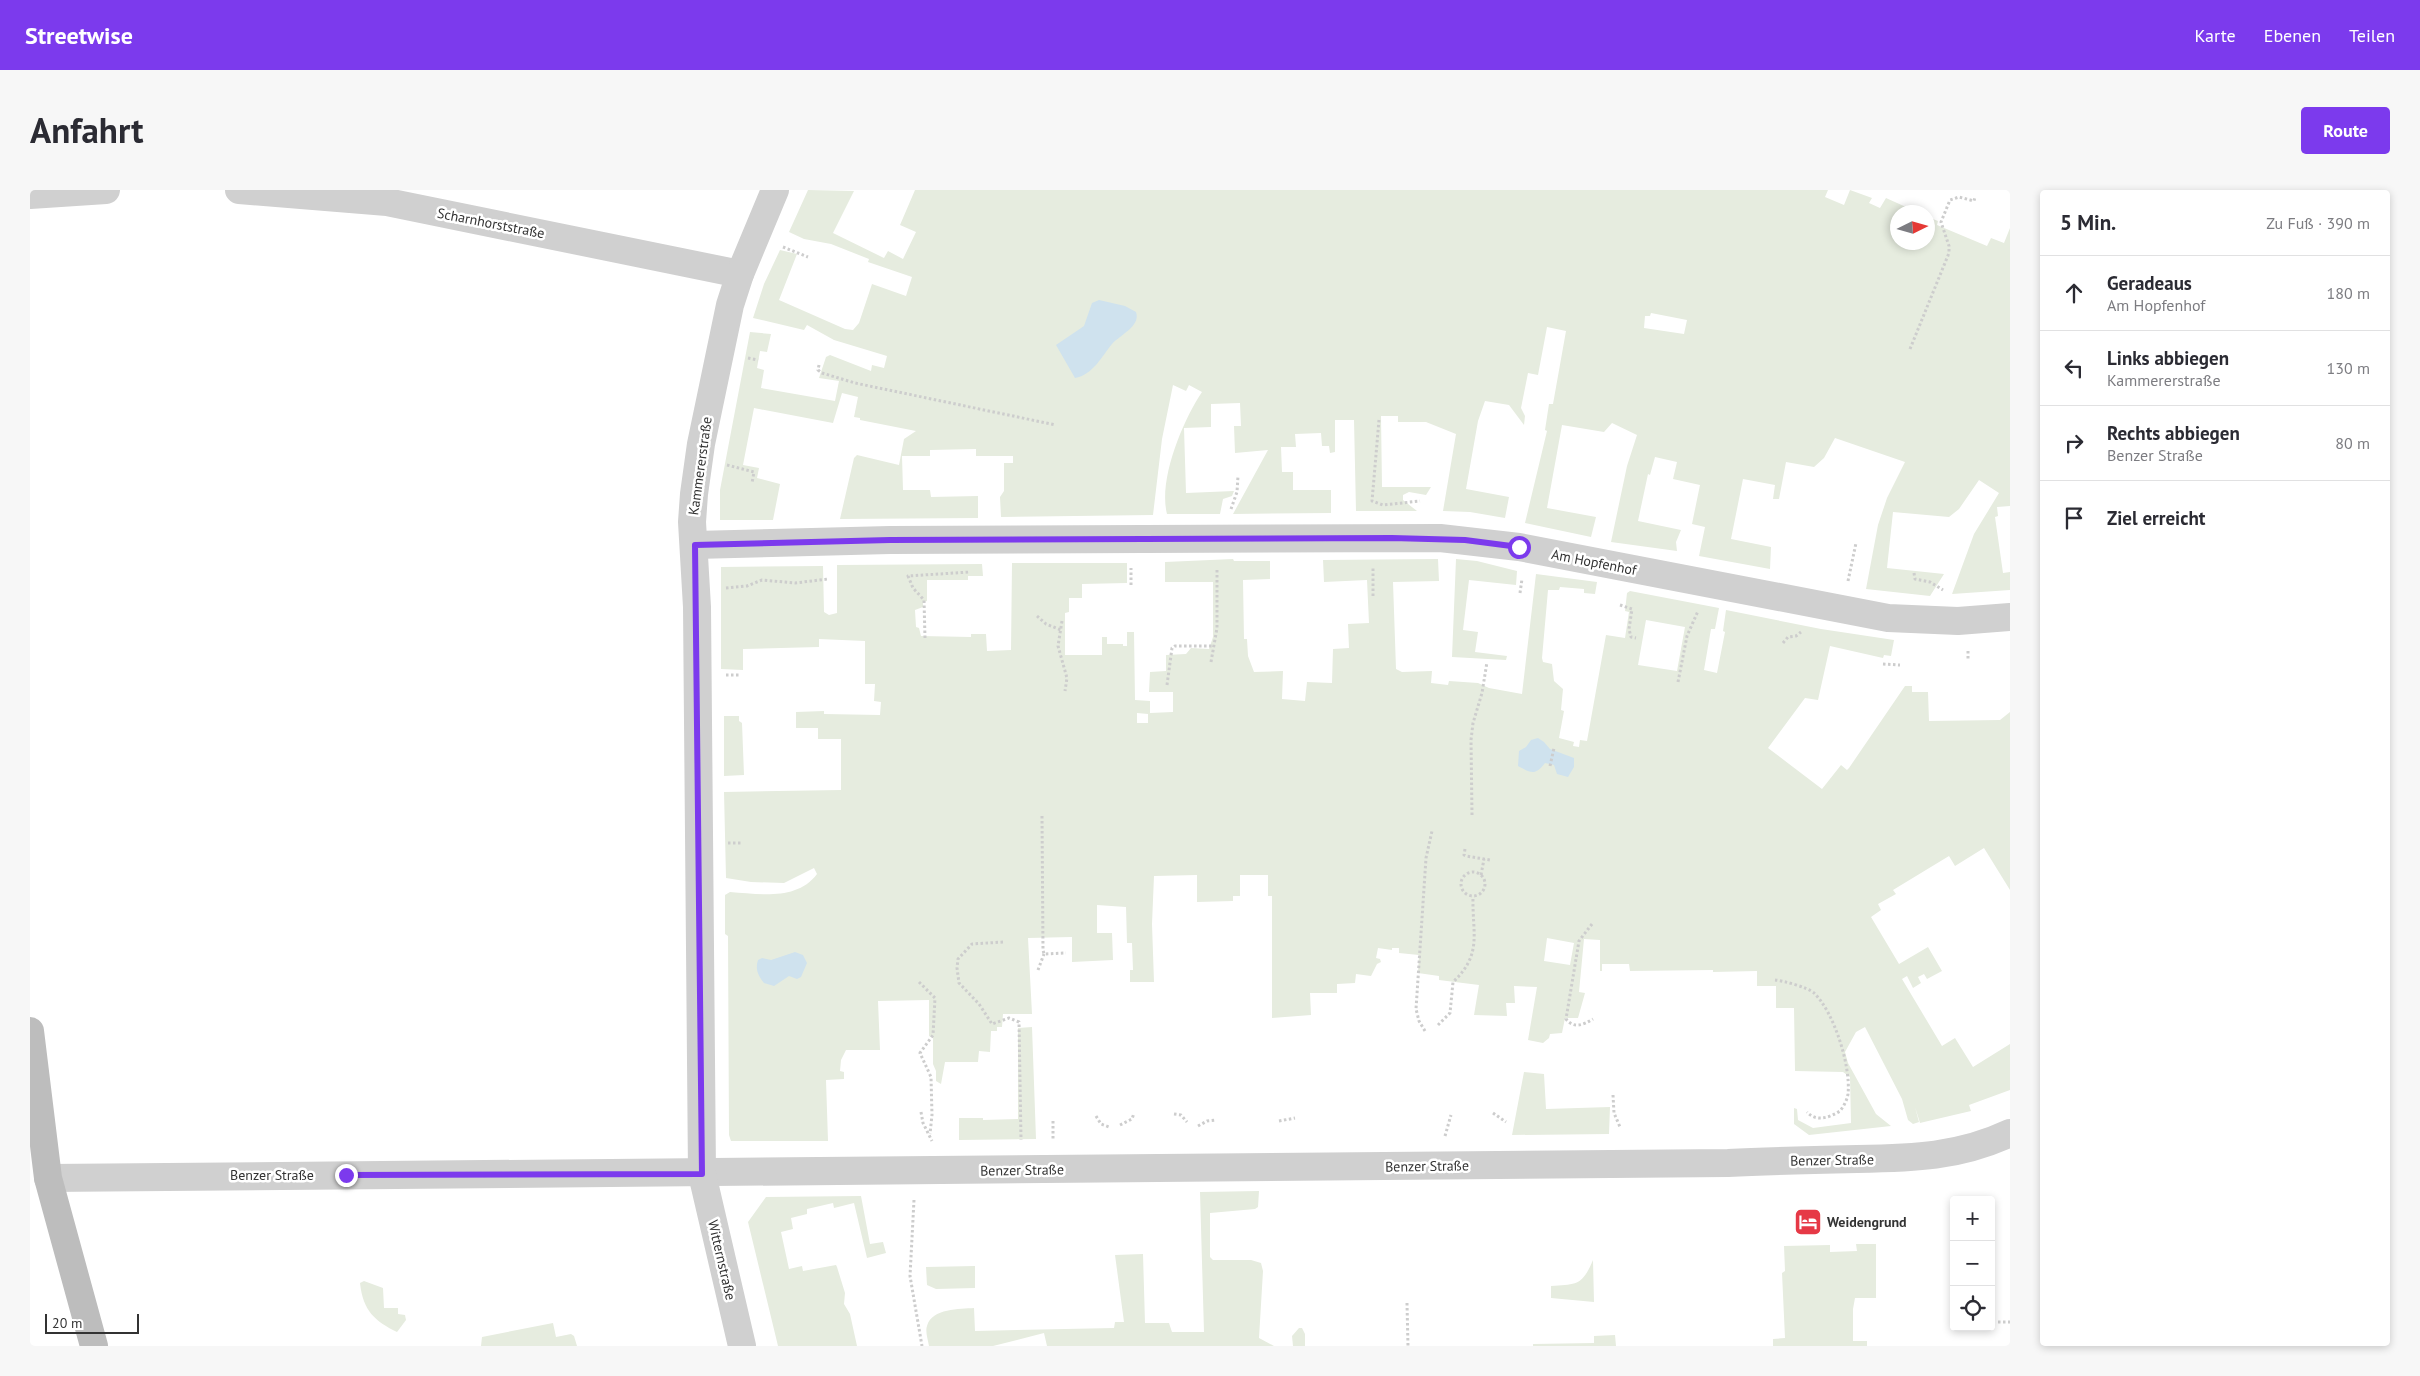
<!DOCTYPE html>
<html lang="de">
<head>
<meta charset="utf-8">
<style>
	body { margin:0; font-family:"PT Sans",sans-serif; background:#f7f7f7; color:#2b2b33 }
	.controls { position:absolute; right:15px; bottom:15px; display:grid; overflow:hidden; border-radius:5px; box-shadow:0 2px 8px #0003 }
	.controls button { width:45px; height:45px; display:grid; place-items:center; padding:0; border:0; border-bottom:1px solid #e1e1e2; background:#fff; color:#2b2b33; font:25px sans-serif }
	.compass { position:absolute; left:1860px; top:15px; width:45px; height:45px; border-radius:50%; background:#fff; box-shadow:0 2px 8px #0003; rotate:85deg }
	.scale { position:absolute; left:15px; bottom:12px; width:94px; box-sizing:border-box; padding-left:5px; border:2px solid #333; border-top:0; font-size:14px; line-height:18px; white-space:nowrap; color:#333; -webkit-text-stroke:4px #fff; paint-order:stroke }
	.stop { position:absolute; width:15px; height:15px; margin:-11px; border:4px solid #7c3aed; border-radius:50%; background:#fff }
	.stop.end { background:#7c3aed; border-color:#fff; box-shadow:0 1px 5px #0008 }
	.list { margin:0; padding:0; list-style:none }
	h2 { display:flex; justify-content:space-between; align-items:center; height:65px; margin:0; padding:0 20px; font-size:21px }
	h2 small { font-size:16px; font-weight:400; color:#7c7c81 }
	.list li { display:grid; grid-template-columns:32px 1fr auto; gap:15px; align-items:center; box-sizing:border-box; height:75px; padding:0 20px; border-top:1px solid #e1e1e2 }
	.list b { display:block; font-size:19px; white-space:nowrap }
	.list p { margin:0; font-size:16px; white-space:nowrap; color:#7c7c81 }
	.list em { font-size:16px; font-style:normal; color:#7c7c81 }
	.icon { flex:none; width:28px; height:28px; fill:none; stroke:currentColor; stroke-width:2; stroke-linecap:round; stroke-linejoin:round }
	.map { position:relative; flex:none; width:1980px; height:1156px; overflow:hidden; border-radius:5px }
	header { display:flex; align-items:center; gap:30px; box-sizing:border-box; height:70px; padding:0 25px; background:#7c3aed; color:#fff }
	header strong { font-size:24px }
	nav { display:flex; gap:28px; margin-inline-start:auto; font-size:18px }
	.intro { display:flex; align-items:center; justify-content:space-between; box-sizing:border-box; height:120px; padding:0 30px }
	h1 { margin:0; font-size:35px }
	.button { padding:12px 22px; border-radius:5px; background:#7c3aed; color:#fff; font-size:18px; font-weight:700 }
	main { display:flex; gap:30px; padding:0 30px }
	aside { flex:1; background:#fff; border-radius:5px; box-shadow:0 2px 8px #0003 }
	.map>svg:first-child { display:block }
	.green { fill:#e6ecdf; fill-rule:evenodd }
	.water { fill:#cfe2ee }
	.lines { fill:none; stroke-linecap:round; stroke-linejoin:round }
	.path { stroke:#cdcdcd; stroke-width:3; stroke-dasharray:2.5 2.5; stroke-linecap:butt }
	.street { stroke:#d0d0d0; stroke-width:28 }
	.secondary { stroke:#bdbdbd; stroke-width:28 }
	.route { stroke:#7c3aed; stroke-width:6 }
	.labels { text-anchor:middle; dominant-baseline:central; stroke-width:5; stroke-linejoin:round; paint-order:stroke }
	.street-label { font-size:14px; fill:#333; stroke:#fff }
	.poi-label { font-size:14px; font-weight:bold; fill:#333; stroke:#fff; text-anchor:start }
</style>
</head>
<body>
<header>
<strong>Streetwise</strong>
<nav><a>Karte</a><a>Ebenen</a><a>Teilen</a></nav>
</header>
<div class="intro"><h1>Anfahrt</h1><a class="button">Route</a></div>
<main>
<div class="map">
<svg width="1980" height="1156" viewBox="0 0 1980 1156">
	<rect width="100%" height="100%" fill="#fff"/>
	<g class="green">
		<path d="M 778,0 L 824,1 L 803,43 L 854,68 L 858,61 L 873,69 L 886,42 L 870,35 L 885,0 L 1798,0 L 1795,7 L 1814,15 L 1820,0 L 1842,8 L 1839,13 L 1850,18 L 1856,8 L 1887,22 L 1868,22 L 1868,52 L 1898,52 L 1898,27 L 1908,31 L 1907,35 L 1957,56 L 1961,48 L 1974,53 L 1980,38 L 1980,316 L 1967,317 L 1968,326 L 1965,327 L 1973,383 L 1980,382 L 1980,400 L 1922,404 L 1944,344 L 1969,303 L 1949,290 L 1929,319 L 1919,327 L 1863,322 L 1857,378 L 1914,384 L 1900,406 L 1836,399 L 1848,335 L 1857,308 L 1875,272 L 1805,248 L 1794,268 L 1784,277 L 1756,272 L 1749,309 L 1743,309 L 1745,295 L 1713,289 L 1701,349 L 1741,357 L 1740,379 L 1669,366 L 1675,337 L 1662,334 L 1670,295 L 1643,289 L 1647,272 L 1625,267 L 1620,285 L 1618,284 L 1608,331 L 1651,340 L 1646,352 L 1647,361 L 1581,352 L 1597,276 L 1607,245 L 1582,233 L 1574,242 L 1532,235 L 1517,318 L 1566,327 L 1561,347 L 1495,333 L 1517,241 L 1515,240 L 1519,214 L 1523,214 L 1536,141 L 1517,137 L 1508,185 L 1498,183 L 1491,218 L 1495,226 L 1494,235 L 1479,215 L 1455,211 L 1448,231 L 1436,299 L 1479,307 L 1475,328 L 1440,322 L 1413,321 L 1426,244 L 1396,232 L 1368,232 L 1368,226 L 1351,226 L 1352,297 L 1401,297 L 1396,305 L 1379,302 L 1373,305 L 1373,310 L 1387,321 L 1326,321 L 1324,230 L 1305,230 L 1305,262 L 1300,263 L 1299,256 L 1292,256 L 1291,243 L 1265,244 L 1266,257 L 1251,257 L 1252,282 L 1263,282 L 1263,300 L 1301,300 L 1301,323 L 1203,324 L 1238,260 L 1205,263 L 1204,236 L 1211,236 L 1210,213 L 1181,214 L 1181,237 L 1154,238 L 1156,303 L 1204,301 L 1202,306 L 1193,309 L 1190,324 L 1137,324 C 1128,290 1153,230 1172,202 L 1159,195 L 1156,201 L 1143,195 L 1132,249 L 1123,325 L 971,327 L 970,307 L 974,301 L 974,273 L 983,273 L 983,266 L 946,266 L 946,259 L 900,260 L 900,266 L 872,266 L 873,300 L 900,300 L 901,307 L 948,306 L 948,328 L 810,329 L 824,268 L 827,265 L 869,275 L 874,249 L 886,241 L 830,230 L 830,228 L 824,227 L 828,207 L 812,203 L 803,233 L 724,218 L 713,275 L 729,278 L 727,288 L 750,294 L 743,330 L 690,330 L 690,300 L 720,142 L 741,144 L 737,162 L 730,161 L 727,178 L 734,180 L 731,198 L 805,211 L 809,191 L 789,188 L 796,167 L 800,165 L 841,181 L 842,175 L 854,178 L 857,166 L 804,150 L 777,135 L 774,140 L 723,128 L 734,94 L 750,60 L 767,64 L 749,110 L 815,139 L 823,140 L 829,133 L 842,94 L 876,106 L 882,87 L 838,72 L 839,69 L 801,54 L 774,49 L 759,42 ZM 1621,123 L 1657,130 L 1654,144 L 1614,138 L 1615,126 L 1620,126 Z"/>
		<path d="M 1203,369 L 1204,371 L 1240,371 L 1240,389 L 1213,390 L 1214,449 L 1217,449 L 1218,466 L 1224,482 L 1253,481 L 1252,509 L 1275,511 L 1277,492 L 1302,493 L 1303,459 L 1319,458 L 1318,434 L 1339,433 L 1337,390 L 1294,392 L 1293,370 L 1408,369 L 1409,391 L 1363,392 L 1366,479 L 1372,482 L 1402,481 L 1401,493 L 1418,495 L 1419,491 L 1448,493 L 1459,498 L 1492,504 L 1506,384 L 1567,392 L 1565,404 L 1554,403 L 1554,399 L 1530,397 L 1529,400 L 1518,400 L 1512,468 L 1513,472 L 1522,474 L 1524,491 L 1533,499 L 1531,520 L 1534,521 L 1529,548 L 1544,552 L 1543,556 L 1549,557 L 1550,550 L 1557,551 L 1576,445 L 1595,448 L 1599,422 L 1595,421 L 1597,403 L 1600,401 L 1689,418 L 1685,439 L 1681,439 L 1674,480 L 1687,483 L 1695,442 L 1693,441 L 1696,420 L 1791,439 L 1864,450 L 1861,466 L 1854,465 L 1853,468 L 1800,456 L 1788,510 L 1775,508 L 1738,558 L 1792,599 L 1811,575 L 1817,580 L 1819,578 L 1875,496 L 1882,496 L 1882,502 L 1898,502 L 1899,531 L 1970,530 L 1980,522 L 1980,700 L 1954,658 L 1925,676 L 1919,666 L 1863,700 L 1866,704 L 1848,714 L 1851,720 L 1841,727 L 1869,774 L 1898,757 L 1912,781 L 1897,789 L 1894,784 L 1888,787 L 1891,793 L 1883,798 L 1877,786 L 1872,789 L 1912,856 L 1925,848 L 1943,877 L 1980,854 L 1980,900 L 1939,915 L 1941,921 L 1894,932 L 1890,933 L 1885,917 L 1889,932 L 1883,934 L 1878,930 L 1872,909 L 1835,837 L 1826,842 L 1815,862 L 1818,873 L 1846,924 L 1861,936 L 1779,945 L 1764,934 L 1764,918 L 1767,919 L 1768,930 L 1783,938 L 1821,933 L 1820,887 L 1813,882 L 1765,881 L 1764,818 L 1746,818 L 1746,796 L 1727,796 L 1727,781 L 1683,782 L 1683,780 L 1600,781 L 1599,774 L 1572,774 L 1572,781 L 1570,781 L 1570,750 L 1554,749 L 1549,802 L 1555,803 L 1548,828 L 1535,828 L 1532,843 L 1520,844 L 1519,848 L 1513,853 L 1498,850 L 1507,797 L 1484,796 L 1485,813 L 1476,813 L 1477,826 L 1444,825 L 1449,795 L 1409,790 L 1409,786 L 1388,783 L 1389,765 L 1369,763 L 1369,758 L 1362,758 L 1362,760 L 1348,758 L 1346,768 L 1350,769 L 1351,772 L 1347,774 L 1341,786 L 1326,784 L 1325,793 L 1307,794 L 1307,803 L 1280,803 L 1281,825 L 1242,828 L 1242,706 L 1238,706 L 1238,685 L 1210,685 L 1210,706 L 1203,706 L 1203,711 L 1167,712 L 1167,685 L 1124,686 L 1122,734 L 1124,792 L 1100,792 L 1100,780 L 1103,780 L 1102,753 L 1097,753 L 1096,717 L 1067,715 L 1067,743 L 1082,743 L 1083,770 L 1042,772 L 1042,747 L 998,748 L 1002,824 L 973,824 L 972,837 L 967,837 L 967,841 L 961,841 L 960,862 L 949,861 L 948,872 L 915,872 L 911,894 L 906,891 L 906,881 L 903,874 L 903,848 L 899,846 L 899,810 L 848,811 L 850,860 L 816,860 L 811,870 L 810,881 L 814,882 L 814,889 L 796,890 L 798,951 L 701,951 L 699,945 L 698,746 L 695,744 L 695,705 L 700,702 C 729,704 767,711 787,684 L 784,678 L 754,693 L 721,692 L 696,688 L 694,602 L 811,600 L 811,549 L 788,549 L 788,538 L 766,538 L 766,522 L 794,521 L 794,524 L 850,525 L 851,512 L 844,511 L 845,494 L 835,494 L 835,451 L 789,449 L 789,457 L 713,459 L 713,480 L 691,479 L 691,377 L 793,376 L 794,422 L 799,425 L 807,423 L 807,375 L 952,374 L 953,386 L 938,386 L 938,390 L 897,390 L 897,411 L 893,412 L 893,417 L 885,420 L 886,437 L 889,438 L 891,446 L 941,447 L 941,444 L 956,444 L 957,461 L 981,460 L 982,373 L 1097,373 L 1097,393 L 1052,394 L 1052,408 L 1039,408 L 1039,422 L 1035,423 L 1035,465 L 1072,465 L 1072,447 L 1077,447 L 1077,454 L 1093,454 L 1093,456 L 1097,456 L 1097,442 L 1104,442 L 1105,510 L 1120,511 L 1120,523 L 1143,522 L 1143,502 L 1119,502 L 1120,482 L 1136,481 L 1136,465 L 1156,464 L 1161,458 L 1179,459 L 1183,447 L 1183,392 L 1135,392 L 1135,372 ZM 1616,430 L 1655,437 L 1647,481 L 1608,475 ZM 1107,523 L 1118,524 L 1118,533 L 1107,533 ZM 1517,748 L 1544,753 L 1540,775 L 1514,771 Z"/>
		<path d="M 1426,369 L 1447,371 L 1487,381 L 1486,395 L 1439,390 L 1433,440 L 1448,442 L 1445,462 L 1477,466 L 1476,470 L 1422,467 Z"/>
		<path d="M 694,526 L 709,526 L 709,531 L 712,533 L 714,585 L 694,586 Z"/>
		<path d="M 1002,837 L 1006,949 L 929,950 L 929,928 L 953,928 L 953,930 L 988,929 L 988,838 Z"/>
		<path d="M 1494,882 L 1514,884 L 1516,919 L 1580,917 L 1579,944 L 1482,945 Z"/>
		<path d="M 1229,1001 L 1228,1017 L 1225,1019 L 1180,1023 L 1180,1067 L 1183,1070 L 1221,1070 L 1231,1073 L 1233,1081 L 1229,1148 L 1244,1156 L 1017,1156 L 1014,1143 L 963,1156 L 899,1156 C 898,1150 895,1141 897,1136 C 902,1118 930,1119 944,1118 L 945,1141 L 1084,1138 L 1085,1132 L 1094,1132 L 1085,1065 L 1113,1064 L 1115,1133 L 1139,1133 L 1142,1142 L 1174,1142 L 1170,1002 Z"/>
		<path d="M 831,1006 L 840,1054 L 853,1052 L 856,1063 L 837,1068 L 824,1013 L 804,1018 L 803,1013 L 777,1019 L 777,1024 L 761,1028 L 763,1039 L 751,1042 L 759,1079 L 772,1076 L 773,1081 L 806,1075 L 807,1077 L 815,1103 L 814,1114 L 820,1124 L 827,1156 L 748,1156 L 718,1032 L 736,1007 Z"/>
		<path d="M 1826,1054 L 1846,1054 L 1846,1108 L 1825,1108 L 1823,1119 L 1823,1151 L 1837,1151 L 1837,1156 L 1743,1156 L 1743,1149 L 1755,1148 L 1752,1083 L 1755,1081 L 1754,1056 L 1800,1055 L 1800,1062 L 1827,1061 Z"/>
		<path d="M 1563,1070 L 1564,1112 L 1521,1108 L 1521,1096 C 1547,1094 1552,1096 1563,1070 Z"/>
		<path d="M 945,1076 L 945,1098 L 906,1099 L 897,1095 L 896,1077 Z"/>
		<path d="M 334,1091 L 353,1098 L 354,1118 L 368,1118 L 368,1124 L 375,1125 L 376,1130 L 367,1142 C 345,1131 333,1121 330,1093 Z"/>
		<path d="M 523,1133 L 526,1147 L 541,1144 L 544,1146 L 547,1156 L 451,1156 L 452,1147 Z"/>
		<path d="M 1269,1138 L 1272,1138 L 1275,1144 L 1275,1156 L 1263,1156 L 1262,1146 Z"/>
		<path d="M 1585,1145 L 1586,1156 L 1503,1156 L 1503,1154 L 1564,1153 L 1564,1146 Z"/>
	</g>
	<g class="water">
		<path d="M 1069,110 L 1095,116 L 1106,122 C 1111,136 1090,145 1082,154 C 1072,166 1063,185 1045,188 L 1026,155 L 1054,136 L 1062,113 Z"/>
		<path d="M 1508,548 L 1514,552 L 1520,559 L 1544,568 L 1544,577 L 1538,587 L 1527,584 L 1524,575 L 1515,573 C 1505,586 1501,583 1488,576 L 1489,561 L 1496,557 L 1501,550 Z"/>
		<path d="M 765,762 L 773,765 L 777,773 L 771,787 L 767,789 L 759,786 L 744,796 L 734,793 C 728,786 725,779 728,770 L 732,768 L 741,770 Z"/>
	</g>
	<g class="lines">
		<g class="path">
			<path d="M 753,57 L 778,67"/>
			<path d="M 1880,159 L 1919,63 L 1919,56 L 1911,32 L 1920,10 L 1929,7 L 1944,11 L 1945,7"/>
			<path d="M 718,168 L 728,170"/>
			<path d="M 789,175 L 788,180 L 792,183 L 825,193 L 1026,235"/>
			<path d="M 1349,230 L 1342,311 L 1353,315 L 1390,311"/>
			<path d="M 697,275 L 724,282 L 722,293"/>
			<path d="M 1201,319 L 1207,302 L 1208,286"/>
			<path d="M 1884,383 L 1885,389 L 1900,392 L 1913,400"/>
			<path d="M 1818,391 L 1826,353"/>
			<path d="M 1101,395 L 1101,378"/>
			<path d="M 696,398 L 717,396 L 732,390 L 765,393 L 798,389"/>
			<path d="M 1490,403 L 1492,389"/>
			<path d="M 1343,406 L 1343,377"/>
			<path d="M 1590,415 L 1602,419 L 1599,439 L 1601,447 L 1606,448"/>
			<path d="M 1007,426 L 1016,434 L 1031,440"/>
			<path d="M 1032,431 L 1028,456 L 1037,488 L 1035,501"/>
			<path d="M 895,448 L 894,410 L 883,398 L 878,386 L 940,382"/>
			<path d="M 1753,453 L 1758,447 L 1766,446 L 1771,442"/>
			<path d="M 1938,461 L 1938,470"/>
			<path d="M 1181,472 L 1187,438 L 1187,379"/>
			<path d="M 1853,474 L 1870,475"/>
			<path d="M 696,485 L 711,485"/>
			<path d="M 1648,492 L 1657,446 L 1668,421"/>
			<path d="M 1137,495 L 1142,458 L 1145,456 L 1184,456"/>
			<path d="M 1520,576 L 1524,558"/>
			<path d="M 1442,625 L 1441,550 L 1443,533 L 1452,503 L 1457,472"/>
			<path d="M 1012,626 L 1013,760 L 1014,764 L 1036,763"/>
			<path d="M 698,653 L 712,653"/>
			<path d="M 1435,659 L 1434,665 L 1436,666 L 1460,670"/>
			<circle cx="1443" cy="694" r="12"/>
			<path d="M 1451,685 L 1454,669"/>
			<path d="M 1562,734 L 1549,751 L 1536,829 C 1544,839 1553,835 1563,829"/>
			<path d="M 973,752 L 942,754 L 928,769 L 927,778 L 929,793 L 949,814 L 962,834 L 979,828 L 989,832 L 991,950"/>
			<path d="M 1008,780 L 1014,764"/>
			<path d="M 1745,790 C 1754,791 1777,797 1784,803 C 1804,822 1821,876 1818,904 C 1817,910 1814,916 1810,921 C 1799,928 1786,932 1777,922"/>
			<path d="M 889,792 L 905,808 L 903,845 L 890,863 L 901,887 L 902,925 L 900,944"/>
			<path d="M 1408,835 L 1420,823 L 1423,792 C 1453,764 1442,743 1443,707"/>
			<path d="M 1395,841 L 1389,831 L 1386,819 L 1396,668 L 1402,641"/>
			<path d="M 1583,905 L 1584,923 L 1590,937"/>
			<path d="M 891,922 L 893,933 L 902,951"/>
			<path d="M 1463,923 L 1476,932"/>
			<path d="M 1144,924 L 1151,925 L 1157,932"/>
			<path d="M 1066,926 L 1071,934 L 1079,937"/>
			<path d="M 1023,931 L 1023,950"/>
			<path d="M 1249,931 L 1265,928"/>
			<path d="M 1090,935 L 1102,929 L 1104,923"/>
			<path d="M 1168,936 L 1177,931 L 1186,930"/>
			<path d="M 1415,946 L 1421,925"/>
			<path d="M 884,1010 L 880,1086 L 892,1156"/>
			<path d="M 1377,1113 L 1378,1156"/>
			<path d="M 1968,1132 L 1980,1132"/>
		</g>
		<g class="street">
			<path d="M 209,0 L 357,12 L 710,84"/>
			<path d="M 0,5 L 76,0"/>
			<path d="M 665,355 L 860,350 L 1410,348 L 1489,357 L 1858,428 L 1928,431 L 1980,427"/>
			<path d="M 18,988 L 1698,973 C 1741,971 1784,970 1827,969 C 1883,968 1929,967 1980,943"/>
			<path d="M 712,1156 L 672,984 L 667,417 L 662,332 L 664,304 L 671,254 L 700,115 L 710,84 L 745,0"/>
		</g>
		<path class="secondary" d="M 0,841 L 18,988 L 64,1156"/>
	</g>
	<g class="lines">
		<path class="route" d="M 316,985 L 672,984 L 665,355 L 860,350 L 1362,348 L 1435,350 L 1489,357"/>
	</g>
	<defs>
		<g id="hotel-square" transform="scale(1.4375)"><rect x="-9" y="-9" width="18" height="18" rx="4" fill="#e63946" stroke="#fff"/><path d="M-6-4.5h1.5V1H6V5H4.5V3h-9V5H-6ZM-4 0a1.8 1.8 0 1 1 3.6 0ZM.5 0V-2.5h3Q6-2.5 6 0Z" fill="#fff"/></g>
	</defs>
	<g fill-rule="evenodd">
		<use href="#hotel-square" x="1778" y="1032"/>
	</g>
	<g class="labels">
		<g class="street-label">
			<text transform="translate(461 33) rotate(11)">Scharnhorststraße</text>
			<text transform="translate(670 276) rotate(-82)">Kammererstraße</text>
			<text transform="translate(1564 372) rotate(11)">Am Hopfenhof</text>
			<text transform="translate(1802 970) rotate(-1)">Benzer Straße</text>
			<text transform="translate(1397 976) rotate(-1)">Benzer Straße</text>
			<text transform="translate(992 980) rotate(-1)">Benzer Straße</text>
			<text x="242" y="985">Benzer Straße</text>
			<text transform="translate(692 1070) rotate(77)">Witternstraße</text>
		</g>
		<g class="poi-label">
			<text x="1797" y="1032">Weidengrund</text>
		</g>
	</g>
</svg>
<div class="controls">
<button>+</button>
<button>−</button>
<button><svg class="icon" aria-label="locate" viewBox="0 0 24 24"><circle cx="12" cy="12" r="6"/><path d="M12 2v4M12 18v4M2 12h4M18 12h4"/></svg></button>
</div>
<svg class="compass" viewBox="-18 -18 36 36"><path d="M0-13l5 13h-10z" fill="#e53935"/><path d="M0 13l5-13h-10z" fill="#7c7c81"/></svg>
<div class="scale">20 m</div>
<div class="stop" style="left:1489px;top:357px"></div>
<div class="stop end" style="left:316px;top:985px"></div>
</div>
<aside>
<h2>5 Min.<small>Zu Fuß · 390 m</small></h2>
<ul class="list">
<li><svg class="icon" aria-label="ahead" viewBox="0 0 24 24"><path d="M12 20V5M6 11l6-6 6 6"/></svg><div><b>Geradeaus</b><p>Am Hopfenhof</p></div><em>180 m</em></li>
<li><svg class="icon" aria-label="left" viewBox="0 0 24 24"><path d="M17 20v-9H6M10 6l-5 5 5 5"/></svg><div><b>Links abbiegen</b><p>Kammererstraße</p></div><em>130 m</em></li>
<li><svg class="icon" aria-label="right" viewBox="0 0 24 24"><path d="M7 20v-9h11M14 6l5 5-5 5"/></svg><div><b>Rechts abbiegen</b><p>Benzer Straße</p></div><em>80 m</em></li>
<li><svg class="icon" aria-label="arrive" viewBox="0 0 24 24"><path d="M6 21V4h12l-3 4 3 4H6"/></svg><div><b>Ziel erreicht</b></div></li>
</ul>
</aside>
</main>
</body>
</html>
